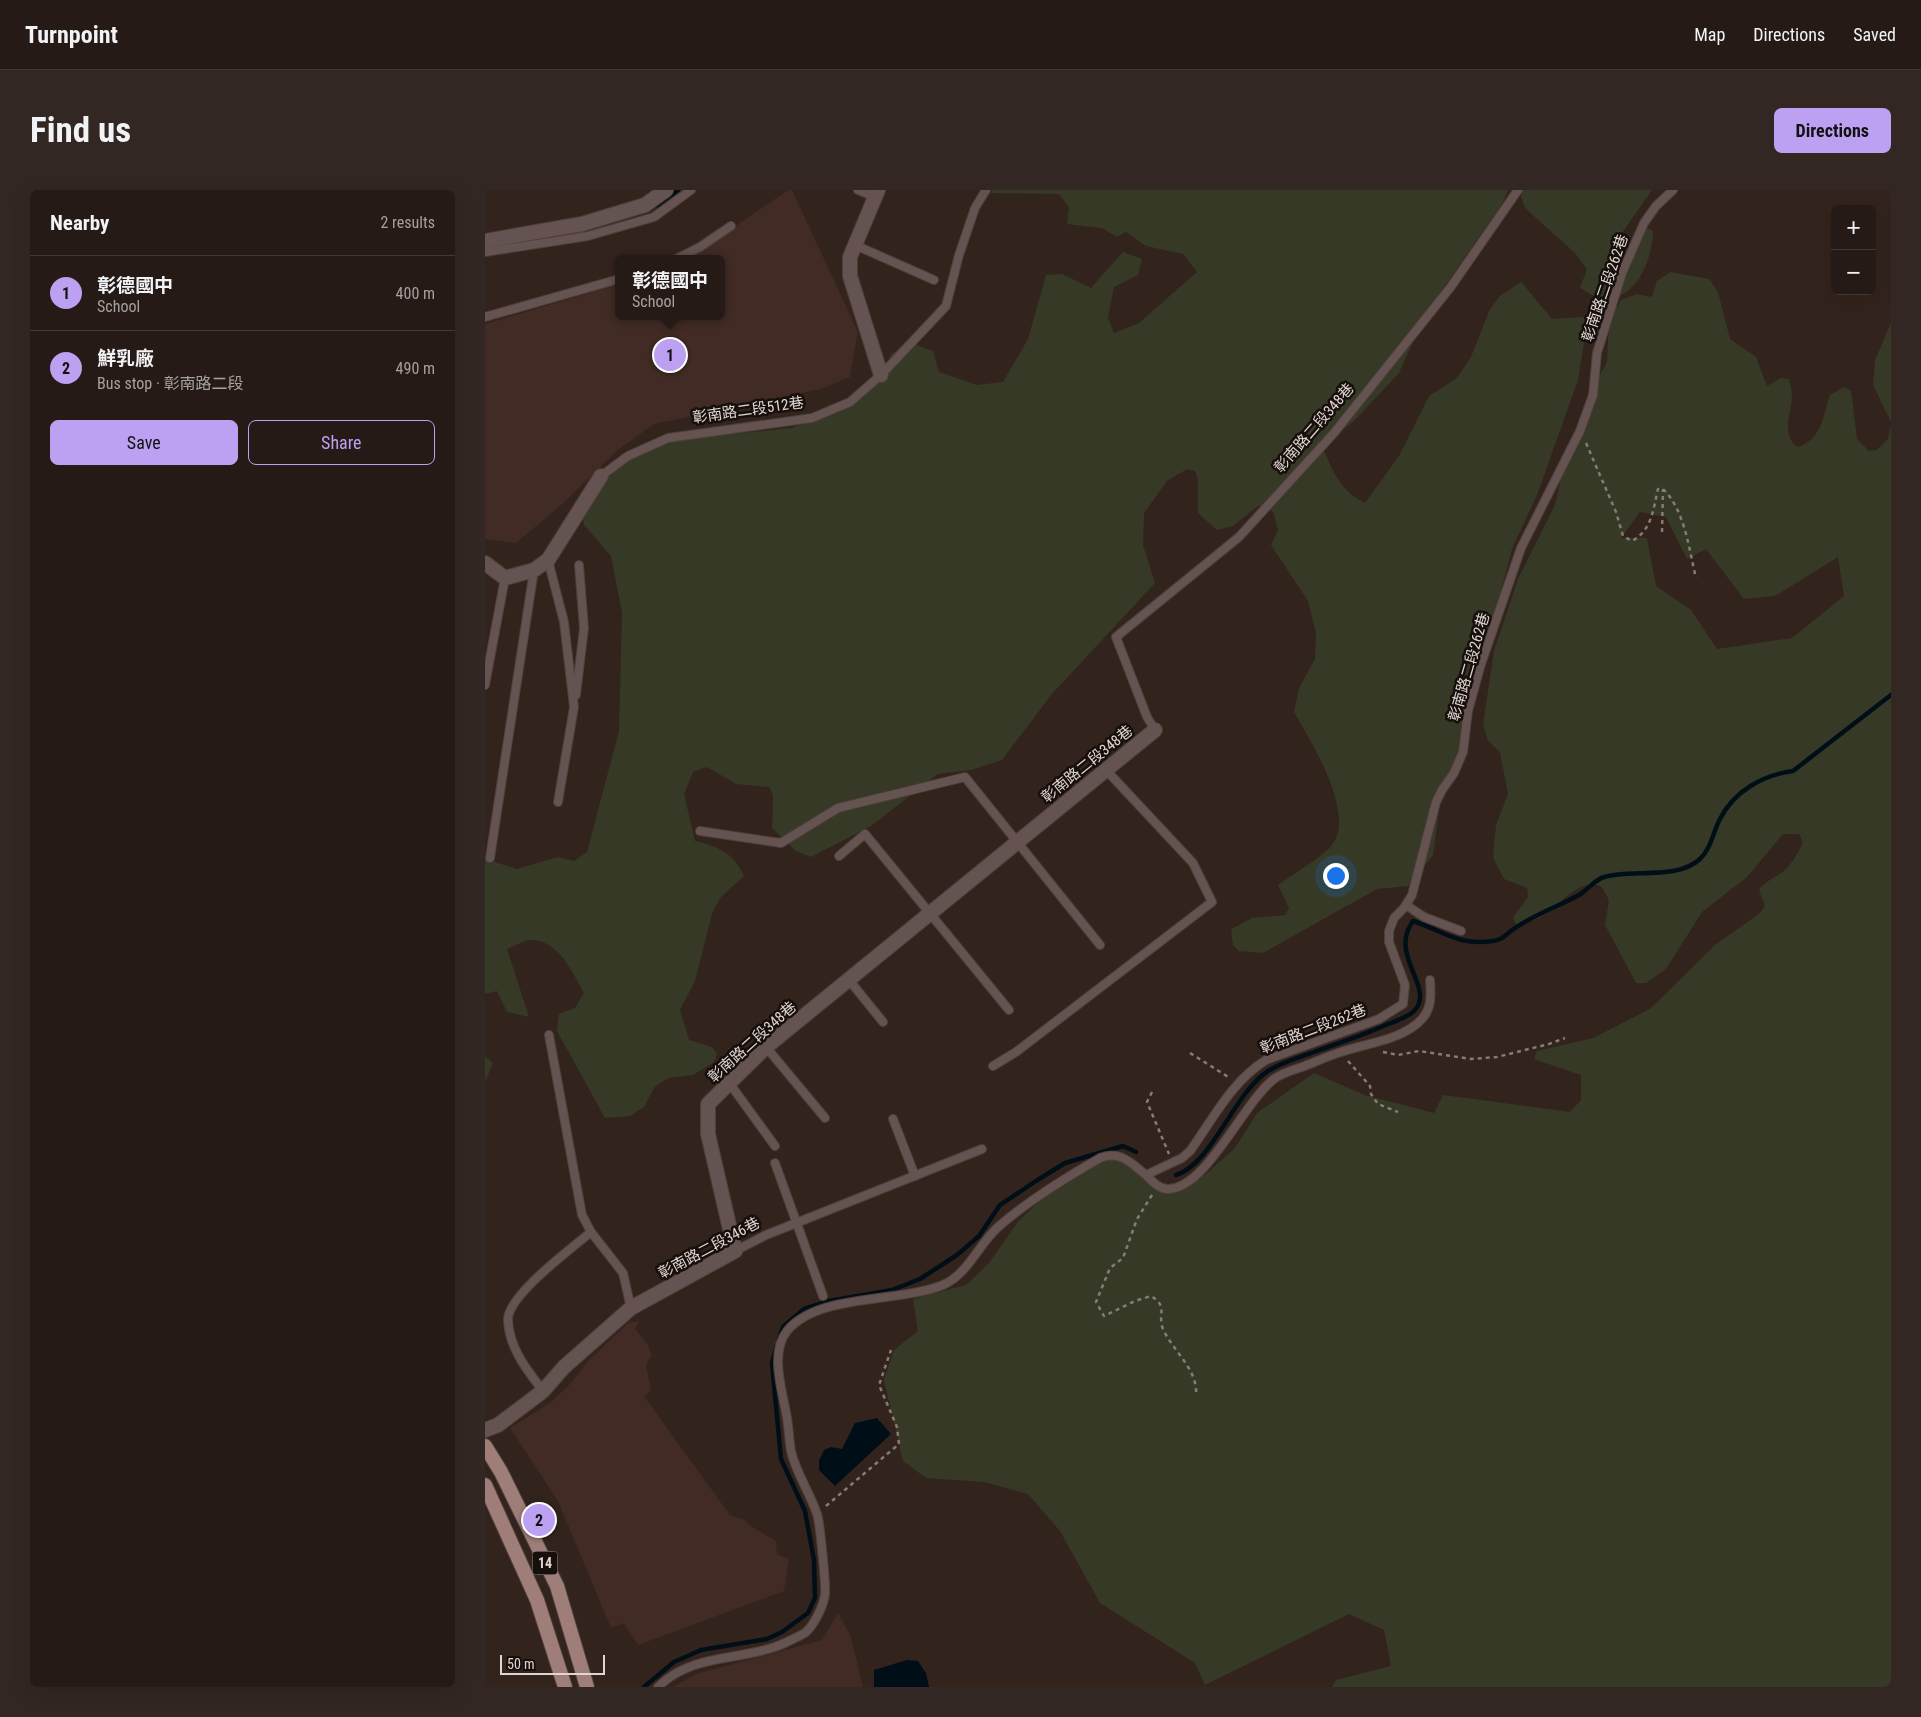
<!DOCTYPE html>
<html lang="en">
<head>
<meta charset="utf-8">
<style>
	body { margin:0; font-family:"Roboto Condensed","Noto Sans TC",sans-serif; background:#322723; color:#f1f3f6 }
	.controls { position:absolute; right:15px; top:15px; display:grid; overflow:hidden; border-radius:8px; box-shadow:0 5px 20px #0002 }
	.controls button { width:45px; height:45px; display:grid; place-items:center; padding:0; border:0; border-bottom:1px solid #423835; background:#261a16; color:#f1f3f6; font:25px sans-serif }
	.scale { position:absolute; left:15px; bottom:12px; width:105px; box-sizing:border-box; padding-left:5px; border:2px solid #e0d5d1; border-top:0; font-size:14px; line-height:18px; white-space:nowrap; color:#e0d5d1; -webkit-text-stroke:4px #160f0c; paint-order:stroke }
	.you { position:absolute; left:850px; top:685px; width:18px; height:18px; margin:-12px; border:4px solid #fff; border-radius:50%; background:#1a73e8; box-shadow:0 0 0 8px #1a73e833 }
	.badge { display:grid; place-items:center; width:32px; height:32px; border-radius:50%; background:#bca0f2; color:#111; font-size:16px; font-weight:700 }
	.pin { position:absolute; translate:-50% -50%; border:2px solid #fff; box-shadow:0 1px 5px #0006 }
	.popup { position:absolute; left:130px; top:65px; width:110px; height:65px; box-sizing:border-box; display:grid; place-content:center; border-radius:8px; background:#261a16; filter:drop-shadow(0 1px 4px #0005); font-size:16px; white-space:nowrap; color:#a4a1a1 }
	.popup b { font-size:19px; color:#f1f3f6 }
	.popup::after { content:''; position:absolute; left:50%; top:100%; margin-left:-10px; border:10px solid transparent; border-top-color:#261a16 }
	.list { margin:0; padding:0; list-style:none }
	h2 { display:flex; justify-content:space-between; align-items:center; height:65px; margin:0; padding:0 20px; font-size:21px }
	h2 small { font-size:16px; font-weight:400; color:#a4a1a1 }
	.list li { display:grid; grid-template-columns:32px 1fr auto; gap:15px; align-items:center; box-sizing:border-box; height:75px; padding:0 20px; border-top:1px solid #423835 }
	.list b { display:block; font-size:19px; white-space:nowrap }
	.list p { margin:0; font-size:16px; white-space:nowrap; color:#a4a1a1 }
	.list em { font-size:16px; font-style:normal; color:#a4a1a1 }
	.actions { display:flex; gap:10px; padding:15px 20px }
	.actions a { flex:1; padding:11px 0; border:1px solid #bca0f2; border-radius:8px; text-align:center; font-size:18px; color:#bca0f2 }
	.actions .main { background:#bca0f2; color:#111 }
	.map { position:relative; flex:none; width:1406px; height:1497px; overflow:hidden; border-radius:8px }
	header { display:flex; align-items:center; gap:30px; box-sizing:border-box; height:70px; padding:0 25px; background:#261a16; border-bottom:1px solid #423835 }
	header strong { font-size:24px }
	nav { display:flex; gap:28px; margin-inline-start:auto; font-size:18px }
	.intro { display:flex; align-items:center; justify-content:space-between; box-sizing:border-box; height:120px; padding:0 30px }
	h1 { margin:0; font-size:35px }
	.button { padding:12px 22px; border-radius:8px; background:#bca0f2; color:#111; font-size:18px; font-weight:700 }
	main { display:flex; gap:30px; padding:0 30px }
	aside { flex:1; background:#261a16; border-radius:8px; box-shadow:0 5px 20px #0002 }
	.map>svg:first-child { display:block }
	.built { fill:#412b24 }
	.green { fill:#363926; fill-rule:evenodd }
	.water { fill:#000f17 }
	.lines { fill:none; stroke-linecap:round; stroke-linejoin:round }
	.stream { stroke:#000f17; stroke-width:4.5 }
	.service-casing { stroke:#4f3f3a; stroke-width:10 }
	.minor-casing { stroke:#4f3f3a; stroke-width:16 }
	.primary-casing { stroke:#4f3f3a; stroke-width:16 }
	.path { stroke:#887b76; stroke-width:2.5; stroke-dasharray:4 4; stroke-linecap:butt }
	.service { stroke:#645350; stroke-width:8 }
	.minor { stroke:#645350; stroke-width:14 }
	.primary { stroke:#9f7d78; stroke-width:14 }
	.labels { text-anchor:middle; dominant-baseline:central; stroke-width:5; stroke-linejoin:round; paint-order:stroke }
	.shield { fill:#160f0c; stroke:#a39a96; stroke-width:1 }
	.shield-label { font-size:14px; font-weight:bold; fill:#e0d5d1 }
	.street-label { font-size:15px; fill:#e0d5d1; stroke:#160f0c }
</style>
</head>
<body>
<header>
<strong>Turnpoint</strong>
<nav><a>Map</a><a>Directions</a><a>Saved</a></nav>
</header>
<div class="intro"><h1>Find us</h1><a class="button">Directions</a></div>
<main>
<aside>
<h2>Nearby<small>2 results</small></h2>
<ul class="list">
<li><span class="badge">1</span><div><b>彰德國中</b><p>School</p></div><em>400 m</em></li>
<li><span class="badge">2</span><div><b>鮮乳廠</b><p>Bus stop · 彰南路二段</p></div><em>490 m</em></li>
</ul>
<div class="actions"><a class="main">Save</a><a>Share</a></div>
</aside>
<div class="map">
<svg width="1406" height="1497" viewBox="0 0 1406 1497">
	<rect width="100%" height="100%" fill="#33231d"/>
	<g class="built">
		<path d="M 303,0 L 307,0 L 373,142 L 365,187 L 336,199 L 169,234 L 134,259 L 75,316 L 31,353 L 0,349 L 0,134 L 134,94 L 134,126 L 236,126 L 236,69 L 203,69 Z"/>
		<path d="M 154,1131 L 150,1139 L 162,1153 L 167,1165 L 161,1175 L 166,1201 L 159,1206 L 245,1325 L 260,1330 L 264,1335 L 291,1351 L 292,1364 L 304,1369 L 299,1401 L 153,1455 L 139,1433 L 126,1438 L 73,1311 L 25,1238 L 65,1213 L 85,1194 L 103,1171 L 143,1133 Z"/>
		<path d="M 353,1423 L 366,1447 L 378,1497 L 188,1497 L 211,1484 L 337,1450 Z"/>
	</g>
	<g class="green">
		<path d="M 507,0 L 1023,0 L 1017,14 L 941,123 L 914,183 L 869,231 L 837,257 C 849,282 854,300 880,313 L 914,266 L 944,206 L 972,188 L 986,167 L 1005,119 L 1015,106 L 1036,92 L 1067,129 L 1099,127 L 1102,134 L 1093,190 L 1052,305 L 1027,359 L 1010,423 L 986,474 L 980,506 L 982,563 L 966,582 L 955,613 L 948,665 L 923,696 L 892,699 L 778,763 L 754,761 L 748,755 L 746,739 L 767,728 L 800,725 L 804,718 L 793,695 C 808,684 835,669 846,656 C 873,626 825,550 809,522 L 814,498 L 830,469 L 831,443 L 823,411 L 786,355 L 793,340 L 789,324 L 782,316 L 773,316 L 748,336 L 732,340 L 713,323 L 713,290 L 710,281 L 702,279 L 682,291 L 659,323 L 658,355 L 670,393 L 566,505 L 517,570 L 486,580 L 453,584 L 386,636 L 326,667 L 311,661 L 287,638 L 288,605 L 284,597 L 251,594 L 222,577 L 208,582 L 199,604 L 210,651 C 234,657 248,662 259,686 L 235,708 L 227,724 L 210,791 L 195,820 L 204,850 L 227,857 L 232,864 L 229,872 L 208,885 L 184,888 L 170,896 L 159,917 L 145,926 L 120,928 L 72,841 L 74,824 L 90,818 L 99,803 C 88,783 73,749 45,750 C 38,751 29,756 22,759 L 44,827 L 22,822 L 12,801 L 0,804 L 0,669 L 32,679 L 73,667 L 89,671 L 102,662 L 134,541 L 137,423 L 126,366 L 99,335 L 96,319 L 101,303 L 146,267 L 184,250 L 307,238 L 373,209 L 396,190 L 406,164 L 426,153 L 448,161 L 454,182 L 492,195 L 518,192 L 543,149 L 561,85 L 577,84 L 606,98 L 638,62 L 657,69 L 653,85 L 629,97 L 623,128 L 629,143 L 654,133 L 712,82 L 698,64 L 661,56 L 641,42 L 632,47 L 617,38 L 582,34 L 584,17 L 574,4 L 506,3 Z"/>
		<path d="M 1037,0 L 1167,0 L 1132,50 L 1126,80 L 1140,82 L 1149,50 L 1163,38 L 1168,41 C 1168,68 1151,112 1117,109 C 1110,108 1101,101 1095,98 L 1102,79 L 1090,63 L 1040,18 L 1036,7 Z"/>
		<path d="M 1185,82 L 1224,89 L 1233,102 L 1245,149 L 1271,167 L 1282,196 L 1296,188 L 1304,189 C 1305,194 1307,200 1307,205 C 1307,223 1295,243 1312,257 C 1336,251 1338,226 1345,205 L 1359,197 L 1366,201 L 1372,249 L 1384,261 L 1392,260 L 1403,249 L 1406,235 L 1406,1497 L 847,1497 L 851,1490 L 906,1476 L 899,1440 L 864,1424 L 720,1495 L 710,1473 L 615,1413 L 575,1341 L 543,1304 L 499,1292 L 441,1288 L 418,1271 L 399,1190 L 409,1160 L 433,1141 L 428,1109 L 481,1095 L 504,1073 L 532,1033 L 556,1009 L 614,971 L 630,966 L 648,968 L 674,994 L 685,996 L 720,985 L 750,958 L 772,923 L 829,883 L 880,905 L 949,923 L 958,905 L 1085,922 L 1096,910 L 1096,885 L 1049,869 L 1052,861 L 1108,848 L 1165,819 L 1230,755 L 1275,723 L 1280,716 L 1274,700 C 1281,690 1291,688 1300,680 C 1307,673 1314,662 1318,652 L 1314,644 L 1298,644 L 1262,687 L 1217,722 L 1181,779 L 1161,793 L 1151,793 L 1120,735 L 1124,710 L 1116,696 C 1090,688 1075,718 1054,728 C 1047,731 1038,733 1031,735 L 1028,727 L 1043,707 L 1042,698 L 1019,689 L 1008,668 L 1011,635 L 1023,604 L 1015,562 L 1003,551 L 998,535 L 1009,461 L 1033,389 L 1070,315 L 1079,274 L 1094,243 L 1102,210 L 1122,172 L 1124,131 L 1136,110 L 1152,104 L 1167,107 L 1172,91 ZM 1155,322 L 1181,327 L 1202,369 L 1221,359 L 1259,409 L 1290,406 L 1353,367 L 1359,406 L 1307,448 L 1232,459 L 1206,420 L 1171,396 L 1162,348 L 1136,348 Z"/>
		<path d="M 1406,133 L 1406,232 L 1388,195 L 1390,170 Z"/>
		<path d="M 0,866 L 8,873 L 0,892 Z"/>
	</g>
	<g class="water">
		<path d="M 392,1228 L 406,1244 L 350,1296 L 334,1280 L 334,1271 L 339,1260 L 346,1257 L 357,1259 L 370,1233 Z"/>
		<path d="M 422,1470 L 433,1471 L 441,1483 L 444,1497 L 389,1497 L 389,1480 Z"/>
	</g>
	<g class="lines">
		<g class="stream">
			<path d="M 172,15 L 193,0"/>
			<path d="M 691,985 C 727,974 749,903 783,881 C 797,872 813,868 829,862 C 854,853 879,845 903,834 C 911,831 924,827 930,820 C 950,797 903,765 928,731 C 959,741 972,756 1008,751 C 1016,750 1020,746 1027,740 C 1048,725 1072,717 1094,705 C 1103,700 1109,690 1119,687 C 1146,678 1191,691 1215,669 C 1226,659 1228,642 1235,629 C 1249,601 1278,585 1308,581 L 1406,505"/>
			<path d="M 294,1149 L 298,1137 L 319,1119 L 344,1111 L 407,1100 L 435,1089 L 472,1065 L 494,1046 L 515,1015 L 551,991 L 580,973 L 638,956 L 651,962"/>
			<path d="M 159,1497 L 189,1472 L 216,1460 L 282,1449 L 297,1442 L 323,1423 L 330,1408 L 329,1370 L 320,1321 L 296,1269 L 287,1173 L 292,1156"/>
		</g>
		<g class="service-casing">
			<g id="service">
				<path d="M 373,0 L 390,7"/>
				<path d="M 370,55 L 449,90"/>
				<path d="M 0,62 L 103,46 L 169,27 L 206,0"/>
				<path d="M 191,69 L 215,57 L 246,36"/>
				<path d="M 0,127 L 134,89"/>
				<path d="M 116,286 L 143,266 L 183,248 L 327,228 L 365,212 L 396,185 L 461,116 L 474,65 L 490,18 L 501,0"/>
				<path d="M 63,370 L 79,432 L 89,517 L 73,612"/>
				<path d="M 0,495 L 20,388"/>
				<path d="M 91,505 L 99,438 L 94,375"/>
				<path d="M 670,540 L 662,527 L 631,447 L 754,347 L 849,243 L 965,98 L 1033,0"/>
				<path d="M 215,641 L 296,653 L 353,618 L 480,587 L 615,755"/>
				<path d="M 354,666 L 380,644 L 524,820"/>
				<path d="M 5,668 L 49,380"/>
				<path d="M 921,715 L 939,727 L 976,741"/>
				<path d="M 364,790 L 398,832"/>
				<path d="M 64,845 L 97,1025 L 106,1042 L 138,1083 L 146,1118"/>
				<path d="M 281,857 L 340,928"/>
				<path d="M 508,876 L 531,862 L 727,712 L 708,673 L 621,580"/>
				<path d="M 245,894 L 290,956"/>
				<path d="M 408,929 L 430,986"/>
				<path d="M 290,973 L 338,1106"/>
				<path d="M 661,985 C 667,991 674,999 683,999 C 722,998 757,914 789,889 C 797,883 808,880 817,877 C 830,872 843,866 856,862 C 882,853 918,850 937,829 C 947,818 946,804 945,790"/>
				<path d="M 250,1061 L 281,1045 L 497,959"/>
				<path d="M 58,1201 C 42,1180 24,1158 23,1130 C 22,1106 87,1058 106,1042"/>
				<path d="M 173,1497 C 210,1460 263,1473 306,1450 C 310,1448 317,1445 321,1442 C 329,1435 339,1415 340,1404 C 341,1396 335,1332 332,1324 C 325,1303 311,1283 306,1261 C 304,1250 304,1239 302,1228 C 298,1202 284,1164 302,1141 C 333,1103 414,1113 458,1095 C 483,1084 494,1054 513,1037 C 544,1010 580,988 615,968 C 635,960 646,973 661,985 L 697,968 L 705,961 C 728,929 747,891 781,870 L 894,829 L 918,814 L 920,795 L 904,752 L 904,741 L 909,728 L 919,718 L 927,705 L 951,612 L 957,600 L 969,583 L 978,562 L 983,521 L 996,474 L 1036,358 L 1095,241 L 1108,205 L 1112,163 L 1137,83 L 1159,33 L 1171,16 L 1188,0"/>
			</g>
		</g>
		<g class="minor-casing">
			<g id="minor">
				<path d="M 393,0 L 365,67 L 365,86 L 396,185"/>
				<path d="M 0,51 L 97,34 L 160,15 L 181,0"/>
				<path d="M 0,373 L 20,388 L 49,380 L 63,370 L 116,286"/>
				<path d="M 0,1240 L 13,1235 L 58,1201 L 79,1177 L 146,1118 L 250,1061 L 223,944 L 223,914 L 281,857 L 670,540"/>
			</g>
		</g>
		<g class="primary-casing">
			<g id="primary">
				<path d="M 0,1256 L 16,1282 L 72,1396 L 102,1497"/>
				<path d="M 0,1295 L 52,1410 L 80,1497"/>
			</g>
		</g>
		<g class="path">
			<path d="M 1101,253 L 1131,322 L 1138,346 L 1147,351 C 1167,340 1168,320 1173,299 L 1178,299 C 1200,320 1204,360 1211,388"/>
			<path d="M 1177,342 L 1178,299"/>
			<path d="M 898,862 L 913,865 L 934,861 L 986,869 L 1012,867 L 1064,854 L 1080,848"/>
			<path d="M 705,863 L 745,888"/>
			<path d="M 863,871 L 885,896 L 886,904 L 893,914 L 913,922"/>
			<path d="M 667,902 L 662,912 L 684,964"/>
			<path d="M 667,1005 L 652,1029 L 638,1068 L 625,1078 L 611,1112 L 619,1126 L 650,1111 L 666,1106 C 684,1117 672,1124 678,1139 C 688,1161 713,1180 711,1204"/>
			<path d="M 341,1316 L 414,1254 L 412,1237 L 394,1195 L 406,1160"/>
		</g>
		<use href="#service" class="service"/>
		<use href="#minor" class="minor"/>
		<use href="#primary" class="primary"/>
	</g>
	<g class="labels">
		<rect class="shield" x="47.5" y="1361.5" width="25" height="23" rx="4"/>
		<g class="shield-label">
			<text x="60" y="1373">14</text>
		</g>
		<g class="street-label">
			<text transform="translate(1120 98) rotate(-71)">彰南路二段262巷</text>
			<text transform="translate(263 220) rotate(-8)">彰南路二段512巷</text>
			<text transform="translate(829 238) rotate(-49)">彰南路二段348巷</text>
			<text transform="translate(984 477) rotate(-74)">彰南路二段262巷</text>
			<text transform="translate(602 574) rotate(-39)">彰南路二段348巷</text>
			<text transform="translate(828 839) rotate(-21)">彰南路二段262巷</text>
			<text transform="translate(267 852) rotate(-42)">彰南路二段348巷</text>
			<text transform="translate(224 1058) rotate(-28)">彰南路二段346巷</text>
		</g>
	</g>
</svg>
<div class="controls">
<button>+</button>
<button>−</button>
</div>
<div class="scale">50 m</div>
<div class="you"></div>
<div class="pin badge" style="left:185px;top:165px">1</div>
<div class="popup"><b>彰德國中</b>School</div>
<div class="pin badge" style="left:54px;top:1330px">2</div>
</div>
</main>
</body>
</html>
